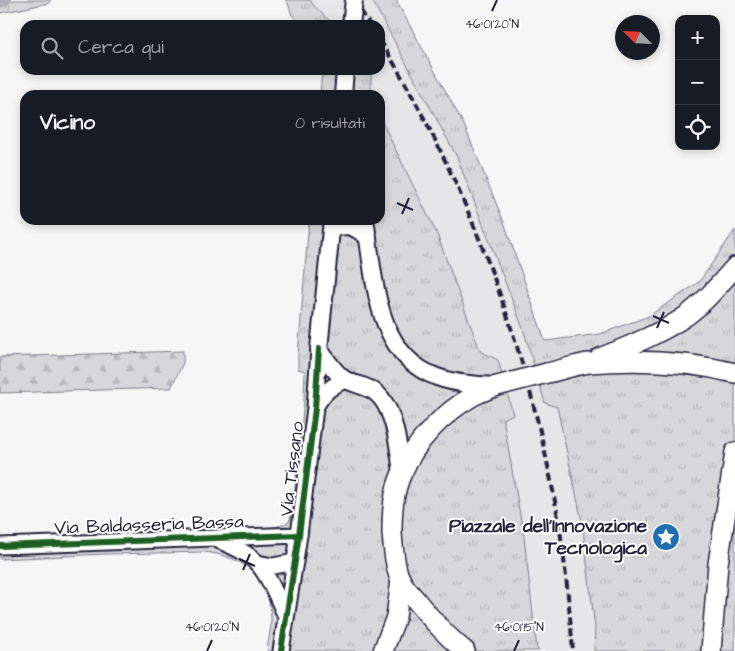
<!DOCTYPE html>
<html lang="it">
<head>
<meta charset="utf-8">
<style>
	body { margin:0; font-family:"Architects Daughter",sans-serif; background:#242831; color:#f1f3f6 }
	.controls { position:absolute; right:15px; top:15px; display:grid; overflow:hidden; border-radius:10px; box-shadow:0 2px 8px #0003 }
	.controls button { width:45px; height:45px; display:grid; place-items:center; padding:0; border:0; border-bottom:1px solid #363941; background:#171b24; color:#f1f3f6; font:25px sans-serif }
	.compass { position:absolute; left:615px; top:15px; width:45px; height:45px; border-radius:50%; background:#171b24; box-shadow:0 2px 8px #0003; rotate:294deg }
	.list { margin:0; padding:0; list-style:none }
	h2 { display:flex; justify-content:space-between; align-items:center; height:65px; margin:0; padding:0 20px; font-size:21px }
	h2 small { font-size:16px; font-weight:400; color:#9ea1a6 }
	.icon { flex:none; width:28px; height:28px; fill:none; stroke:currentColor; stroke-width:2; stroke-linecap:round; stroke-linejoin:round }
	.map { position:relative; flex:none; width:735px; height:651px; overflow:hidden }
	.search { position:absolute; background:#171b24; box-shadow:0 2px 8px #0003; left:20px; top:20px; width:365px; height:55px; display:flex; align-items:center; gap:12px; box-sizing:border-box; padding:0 18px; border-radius:15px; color:#9ea1a6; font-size:19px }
	.panel { position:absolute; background:#171b24; box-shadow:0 2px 8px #0003; left:20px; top:90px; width:365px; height:135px; border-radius:15px }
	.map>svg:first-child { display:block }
	.built { fill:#e6e6e9 }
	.grass { fill:url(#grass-tufts); stroke:#7c7c8b }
	.forest { fill:url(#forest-firs); stroke:#7c7c8b }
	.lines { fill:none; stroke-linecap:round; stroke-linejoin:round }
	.canal { stroke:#aeaeb7; stroke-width:12 }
	.tertiary-casing { stroke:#22223b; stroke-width:19 }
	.secondary-casing { stroke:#22223b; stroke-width:20 }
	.primary-casing { stroke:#22223b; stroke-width:22 }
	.trunk-casing { stroke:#22223b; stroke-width:22 }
	.tertiary { stroke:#fff; stroke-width:15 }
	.secondary { stroke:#fff; stroke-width:16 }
	.primary { stroke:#fff; stroke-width:19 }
	.trunk { stroke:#fff; stroke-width:19 }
	.rail { stroke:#22223b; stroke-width:4; stroke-dasharray:8 4; stroke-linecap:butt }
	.secondary-bridge-casing { stroke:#22223b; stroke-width:20; stroke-linecap:butt }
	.primary-bridge-casing { stroke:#22223b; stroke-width:22; stroke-linecap:butt }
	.secondary-bridge { stroke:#fff; stroke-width:16 }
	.primary-bridge { stroke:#fff; stroke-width:19 }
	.cycleway-casing { stroke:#fff; stroke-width:9 }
	.cycleway { stroke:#1b5e20; stroke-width:6 }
	.ticks { fill:none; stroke:#22223b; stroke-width:2 }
	.labels { text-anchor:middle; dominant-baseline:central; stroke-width:4; stroke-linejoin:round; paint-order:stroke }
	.street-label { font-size:19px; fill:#22223b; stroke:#fff }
	.poi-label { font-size:19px; font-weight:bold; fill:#22223b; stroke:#fff; text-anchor:end }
	.ticks-label { font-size:12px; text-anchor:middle; fill:#22223b; stroke:#fff; stroke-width:4; stroke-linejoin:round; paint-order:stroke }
</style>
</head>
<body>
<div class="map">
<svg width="735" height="651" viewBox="0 0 735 651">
	<defs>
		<pattern id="grass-tufts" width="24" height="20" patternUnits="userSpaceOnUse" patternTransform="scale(1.25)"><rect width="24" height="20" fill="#d7d7db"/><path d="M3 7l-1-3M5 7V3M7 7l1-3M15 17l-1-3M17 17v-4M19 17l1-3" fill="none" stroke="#b8b8bd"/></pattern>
		<pattern id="forest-firs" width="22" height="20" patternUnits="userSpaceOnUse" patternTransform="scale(1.25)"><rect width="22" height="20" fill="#d7d7db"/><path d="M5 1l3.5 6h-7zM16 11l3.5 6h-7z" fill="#b8b8bd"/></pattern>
	</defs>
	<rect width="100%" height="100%" fill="#f6f6f7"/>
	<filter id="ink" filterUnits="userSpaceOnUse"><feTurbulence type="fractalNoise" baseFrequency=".02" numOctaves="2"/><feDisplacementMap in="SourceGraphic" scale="10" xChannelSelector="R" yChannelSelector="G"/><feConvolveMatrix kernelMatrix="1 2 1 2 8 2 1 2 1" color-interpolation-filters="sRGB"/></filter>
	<g filter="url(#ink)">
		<path class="built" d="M 310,0 L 372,0 L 457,157 L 524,331 L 545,403 L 557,407 L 582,521 L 595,628 L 594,651 L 539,651 L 537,650 L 524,537 L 503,418 L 513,413 L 498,360 L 480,351 L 437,234 L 380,118 L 380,95 L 371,95 L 371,70 L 380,70 L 380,25 L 334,25 L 314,6 Z"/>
		<g class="grass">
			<path d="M 0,0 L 50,0 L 50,3 L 0,13 Z"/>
			<path d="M 285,0 L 310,0 L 314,6 L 334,25 L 301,25 L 292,15 L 288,3 Z"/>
			<path d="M 372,0 L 396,0 L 464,125 L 505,225 L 545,341 L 600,334 L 649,316 L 699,282 L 735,230 L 735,651 L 594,651 L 595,628 L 582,521 L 557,407 L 545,403 L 524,331 L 457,157 Z"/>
			<path d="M 322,70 L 371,70 L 371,95 L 320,95 Z"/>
			<path d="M 380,118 L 437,234 L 480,351 L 498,360 L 513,414 L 503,419 L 524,537 L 537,649 L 539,651 L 267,651 C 268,641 271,630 271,620 C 271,577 244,557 205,552 L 106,554 L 0,559 L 0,540 C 74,538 148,536 221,531 C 238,530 276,530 289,522 L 293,509 L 304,400 L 305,371 L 298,369 L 298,355 L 309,220 L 380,220 Z"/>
		</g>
		<path class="forest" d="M 183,351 L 183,363 L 171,388 L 0,393 L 0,357 Z"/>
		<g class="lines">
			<path class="canal" d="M 0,1 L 5,0"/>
			<g class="tertiary-casing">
				<g id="tertiary">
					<path d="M 316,406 C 323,393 331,386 345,380"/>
					<path d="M 218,540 C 231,546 248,552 258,564 C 271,579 277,598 286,616"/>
					<path d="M 0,546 L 299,535"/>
					<path d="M 257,563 L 273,566 L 295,562"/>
					<path d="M 281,651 L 299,535 L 315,408 L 319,349"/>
				</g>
			</g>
			<g class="secondary-casing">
				<g id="secondary">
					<path d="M 343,95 L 345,70"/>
					<path d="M 332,220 L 319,349 C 326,359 334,372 344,379 C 354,385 367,385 376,393 C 395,408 399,450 402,473"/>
					<path d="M 365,220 C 375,275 374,355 437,377 C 456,384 477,385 497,386"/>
					<path d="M 332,228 C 350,224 353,226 368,237"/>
				</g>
			</g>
			<g class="primary-casing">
				<g id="primary">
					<path d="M 600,358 C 629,346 660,334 686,316 C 705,302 720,284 735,267"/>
					<path d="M 547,373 C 561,370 575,365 589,363 C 638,359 687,361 735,373"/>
					<path d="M 383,651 L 396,617 L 401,580"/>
					<path d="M 465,651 C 446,636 431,619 415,599 C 411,594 405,588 401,581 C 395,570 393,546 392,533 C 392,513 393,492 402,473 C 415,442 443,413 473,396 C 480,392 489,389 497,386"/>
				</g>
			</g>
			<g class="trunk-casing">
				<path id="trunk" d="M 711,651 L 718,564 L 735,452"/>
			</g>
			<use href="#tertiary" class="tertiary"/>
			<use href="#secondary" class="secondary"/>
			<use href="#primary" class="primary"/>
			<use href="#trunk" class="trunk"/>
			<g class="rail">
				<path d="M 354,0 L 370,25"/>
				<path d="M 380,40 C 468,184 527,346 557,512 C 565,558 569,605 573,651"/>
			</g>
			<g class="secondary-bridge-casing">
				<path id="secondary-bridge" d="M 351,25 L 354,0"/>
			</g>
			<g class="primary-bridge-casing">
				<path id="primary-bridge" d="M 497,386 L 547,373"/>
			</g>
			<use href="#secondary-bridge" class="secondary-bridge"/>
			<use href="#primary-bridge" class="primary-bridge"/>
			<g class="cycleway-casing">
				<g id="cycleway">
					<path d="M 0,546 L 299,535"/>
					<path d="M 281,651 L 299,535 L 315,408 L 319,349"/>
				</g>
			</g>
			<use href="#cycleway" class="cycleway"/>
		</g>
	</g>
	<path class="ticks" d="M 492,11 L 497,0M 397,203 L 413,210M 402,214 L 409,198M 653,316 L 669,323M 657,328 L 664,312M 239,559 L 255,566M 243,570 L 250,554M 207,651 L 212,640M 514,651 L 519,640"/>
	<defs>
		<g id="sight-disc" transform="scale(1.4375)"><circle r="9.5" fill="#1f6fb2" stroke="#fff"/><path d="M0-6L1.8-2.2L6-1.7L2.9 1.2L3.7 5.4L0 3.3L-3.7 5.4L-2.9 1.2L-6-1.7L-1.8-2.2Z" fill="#fff"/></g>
	</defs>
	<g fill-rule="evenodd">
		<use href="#sight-disc" x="666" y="537"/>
	</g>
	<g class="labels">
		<g class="street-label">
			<text transform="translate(292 469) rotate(-83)">Via Tissano</text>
			<text transform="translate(149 525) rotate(-2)">Via Baldasseria Bassa</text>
		</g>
		<g class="poi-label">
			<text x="647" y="526">Piazzale dell'Innovazione<tspan x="647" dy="22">Tecnologica</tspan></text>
		</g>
	</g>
	<g class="ticks-label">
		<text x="492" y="28">46°01'20"N</text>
		<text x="212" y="631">46°01'20"N</text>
		<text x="519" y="631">46°01'15"N</text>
	</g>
</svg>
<div class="controls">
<button>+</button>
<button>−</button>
<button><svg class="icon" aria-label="locate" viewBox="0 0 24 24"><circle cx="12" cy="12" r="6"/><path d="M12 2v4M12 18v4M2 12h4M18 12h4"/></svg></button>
</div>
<svg class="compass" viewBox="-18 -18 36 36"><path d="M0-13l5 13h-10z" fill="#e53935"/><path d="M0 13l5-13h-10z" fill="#9ea1a6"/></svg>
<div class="search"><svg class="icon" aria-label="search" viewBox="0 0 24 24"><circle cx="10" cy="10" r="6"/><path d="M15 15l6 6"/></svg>Cerca qui</div>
<section class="panel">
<h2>Vicino<small>0 risultati</small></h2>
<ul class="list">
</ul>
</section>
</div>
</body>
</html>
